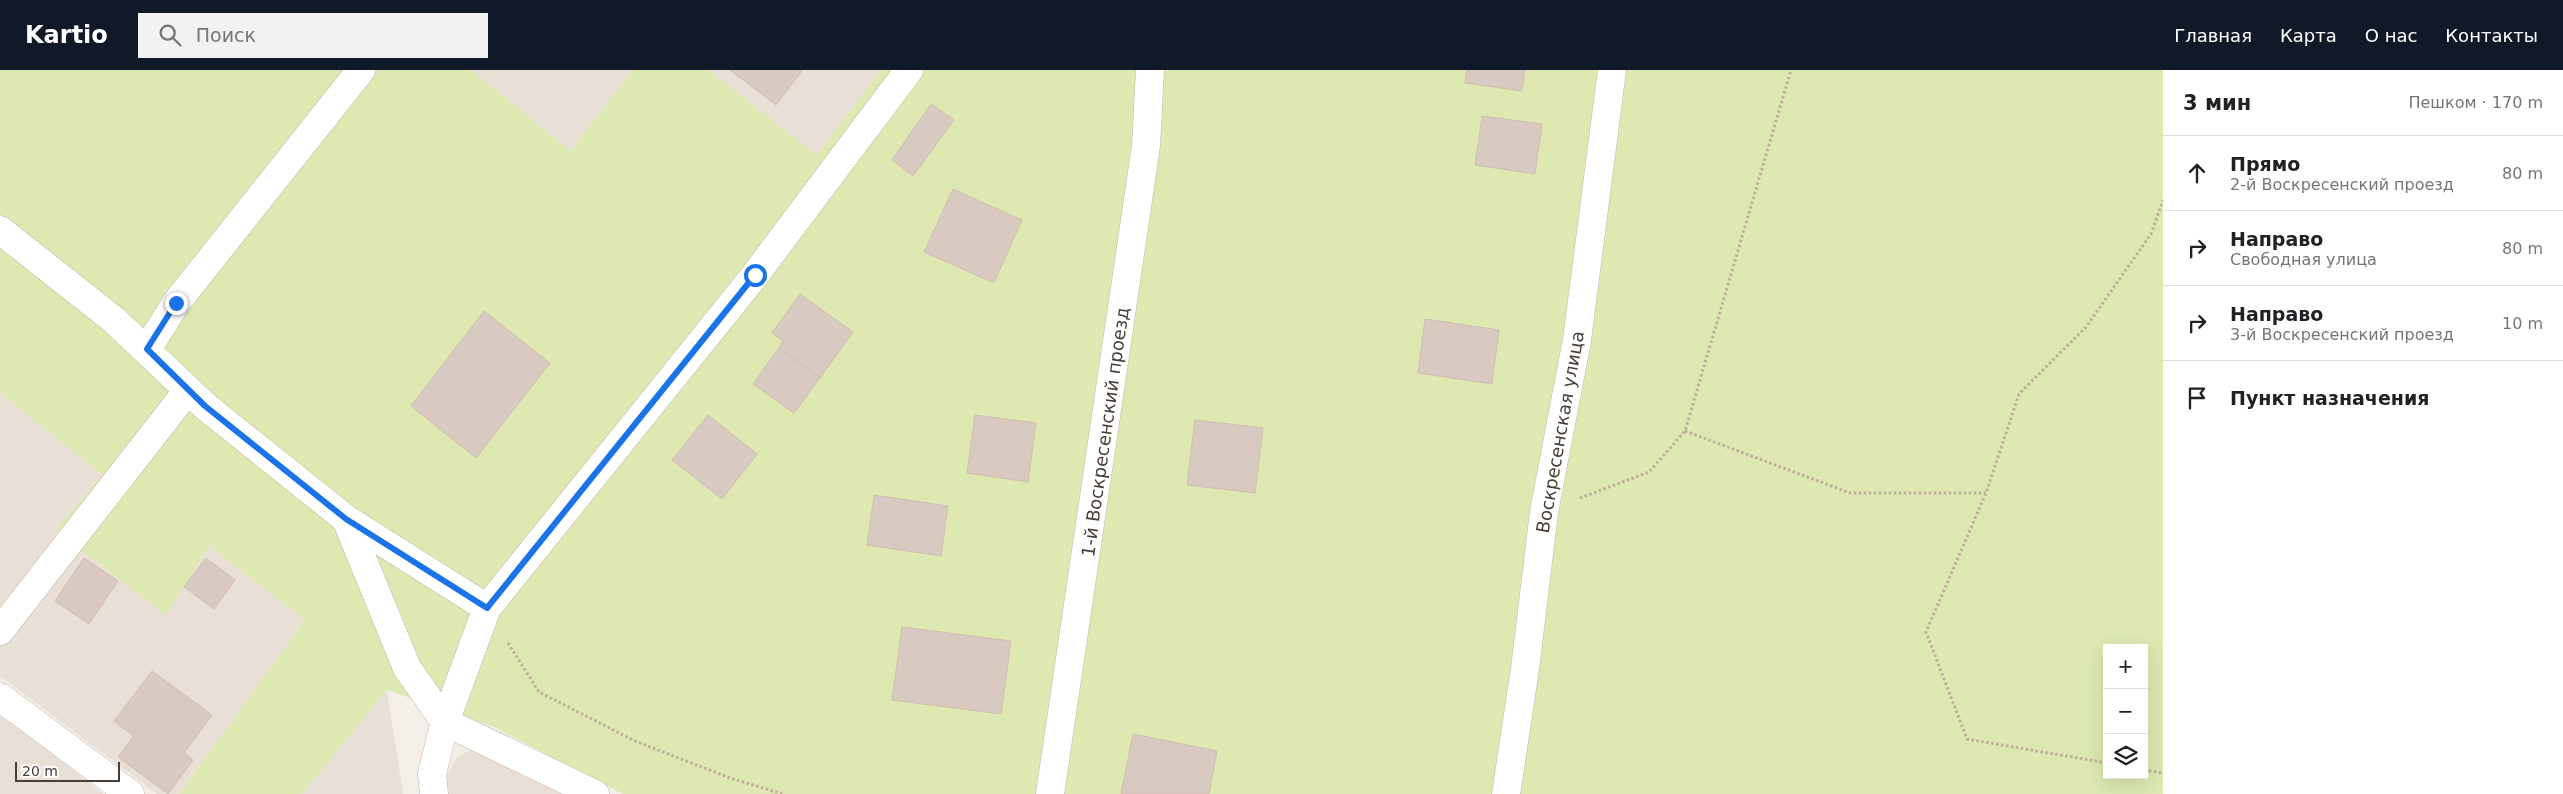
<!DOCTYPE html>
<html lang="ru">
<head>
<meta charset="utf-8">
<style>
	body { margin:0; font-family:"DejaVu Sans",sans-serif; background:#f2f2f2; color:#202124 }
	.controls { position:absolute; right:15px; bottom:15px; display:grid; overflow:hidden; border-radius:0px; box-shadow:0 5px 20px #0002 }
	.controls button { width:45px; height:45px; display:grid; place-items:center; padding:0; border:0; border-bottom:1px solid #e0e0e0; background:#fff; color:#202124; font:25px sans-serif }
	.scale { position:absolute; left:15px; bottom:12px; width:105px; box-sizing:border-box; padding-left:5px; border:2px solid #483d37; border-top:0; font-size:14px; line-height:18px; white-space:nowrap; color:#483d37; -webkit-text-stroke:4px #fff; paint-order:stroke }
	.stop { position:absolute; width:15px; height:15px; margin:-11px; border:4px solid #1a73e8; border-radius:50%; background:#fff }
	.stop.end { background:#1a73e8; border-color:#fff; box-shadow:0 1px 5px #0008 }
	.list { margin:0; padding:0; list-style:none }
	h2 { display:flex; justify-content:space-between; align-items:center; height:65px; margin:0; padding:0 20px; font-size:21px }
	h2 small { font-size:16px; font-weight:400; color:#757577 }
	.list li { display:grid; grid-template-columns:32px 1fr auto; gap:15px; align-items:center; box-sizing:border-box; height:75px; padding:0 20px; border-top:1px solid #e0e0e0 }
	.list b { display:block; font-size:19px; white-space:nowrap }
	.list p { margin:0; font-size:16px; white-space:nowrap; color:#757577 }
	.list em { font-size:16px; font-style:normal; color:#757577 }
	.icon { flex:none; width:28px; height:28px; fill:none; stroke:currentColor; stroke-width:2; stroke-linecap:round; stroke-linejoin:round }
	.map { position:relative; flex:none; width:2163px; height:724px; overflow:hidden }
	header { display:flex; align-items:center; gap:30px; box-sizing:border-box; height:70px; padding:0 25px; background:#111827; color:#fff }
	header strong { font-size:24px }
	nav { display:flex; gap:28px; margin-inline-start:auto; font-size:18px }
	.search { width:350px; height:45px; background:#f2f2f2; display:flex; align-items:center; gap:12px; box-sizing:border-box; padding:0 18px; border-radius:0px; color:#757577; font-size:19px }
	main { display:flex }
	aside { flex:1; background:#fff }
	.map>svg:first-child { display:block }
	.residential { fill:#e8dfd6 }
	.green { fill:#dde9b1; fill-rule:evenodd }
	.building { fill:#d9cac1; stroke:#d1bdb1 }
	.lines { fill:none; stroke-linecap:round; stroke-linejoin:round }
	.minor-casing { stroke:#c3b6ae; stroke-width:29 }
	.path { stroke:#c2ac9c; stroke-width:3; stroke-dasharray:2.5 2.5; stroke-linecap:butt }
	.minor { stroke:#fff; stroke-width:28 }
	.route { stroke:#1a73e8; stroke-width:6 }
	.labels { text-anchor:middle; dominant-baseline:central; stroke-width:4; stroke-linejoin:round; paint-order:stroke }
	.street-label { font-size:18px; fill:#483d37; stroke:#fff }
</style>
</head>
<body>
<header>
<strong>Kartio</strong>
<div class="search"><svg class="icon" aria-label="search" viewBox="0 0 24 24"><circle cx="10" cy="10" r="6"/><path d="M15 15l6 6"/></svg>Поиск</div>
<nav><a>Главная</a><a>Карта</a><a>О нас</a><a>Контакты</a></nav>
</header>
<main>
<div class="map">
<svg width="2163" height="724" viewBox="0 0 2163 724">
	<rect width="100%" height="100%" fill="#f4eee8"/>
	<g class="residential">
		<path d="M 471,0 L 632,0 L 571,81 Z"/>
		<path d="M 708,0 L 881,0 L 817,85 Z"/>
		<path d="M 0,323 L 102,405 L 55,460 L 165,544 L 209,476 L 305,550 L 179,724 L 157,724 L 0,606 Z"/>
		<path d="M 387,620 L 403,724 L 302,724 Z"/>
		<path d="M 0,643 L 103,724 L 0,724 Z"/>
		<path d="M 471,680 L 568,724 L 448,724 L 446,707 L 457,687 Z"/>
	</g>
	<path class="green" d="M 0,0 L 471,0 L 571,81 L 632,0 L 708,0 L 817,85 L 881,0 L 2163,0 L 2163,724 L 623,724 L 492,656 L 387,620 L 302,724 L 179,724 L 305,550 L 209,476 L 166,545 L 55,460 L 102,405 L 0,323 ZM 2107,578 L 2144,578 L 2144,705 L 2107,705 Z"/>
	<g class="building">
		<path d="M 730,0 L 801,0 L 802,1 L 776,35 Z"/>
		<path d="M 1467,0 L 1525,0 L 1522,21 L 1465,13 Z"/>
		<path d="M 931,34 L 954,50 L 913,106 L 892,90 Z"/>
		<path d="M 1482,46 L 1542,54 L 1535,104 L 1475,95 Z"/>
		<path d="M 953,119 L 1022,150 L 994,213 L 924,182 Z"/>
		<path d="M 800,224 L 853,262 L 820,308 L 779,278 L 783,271 L 772,263 Z"/>
		<path d="M 484,241 L 550,293 L 476,388 L 411,336 Z"/>
		<path d="M 1425,249 L 1499,260 L 1492,314 L 1418,303 Z"/>
		<path d="M 779,278 L 820,308 L 794,343 L 753,314 Z"/>
		<path d="M 708,345 L 757,384 L 722,429 L 672,390 Z"/>
		<path d="M 975,345 L 1036,353 L 1028,412 L 967,403 Z"/>
		<path d="M 1195,350 L 1263,358 L 1255,423 L 1187,415 Z"/>
		<path d="M 874,425 L 948,436 L 941,486 L 867,475 Z"/>
		<path d="M 84,488 L 118,511 L 89,554 L 55,531 Z"/>
		<path d="M 206,488 L 235,510 L 214,539 L 184,517 Z"/>
		<path d="M 902,557 L 1011,571 L 1001,644 L 892,630 Z"/>
		<path d="M 152,601 L 212,645 L 184,683 L 193,690 L 168,724 L 118,687 L 134,666 L 114,651 Z"/>
		<path d="M 1133,664 L 1217,681 L 1209,724 L 1121,724 Z"/>
	</g>
	<g class="lines">
		<g class="minor-casing">
			<g id="minor">
				<path d="M 0,160 L 114,250 L 205,336 L 346,449 L 487,538"/>
				<path d="M 147,279 L 176,233 L 361,0"/>
				<path d="M 346,449 L 407,598 L 445,652 L 595,724"/>
				<path d="M 0,561 L 188,320"/>
				<path d="M 0,627 L 130,724"/>
				<path d="M 434,724 L 432,704 L 445,652 L 487,538 L 755,205 L 909,0"/>
				<path d="M 1050,724 L 1146,76 L 1150,0"/>
				<path d="M 1506,724 L 1525,599 L 1544,442 L 1577,270 L 1612,0"/>
			</g>
		</g>
		<g class="path">
			<path d="M 1685,361 L 1850,423 L 1986,423"/>
			<path d="M 1580,428 L 1649,402 L 1685,361 L 1791,0"/>
			<path d="M 508,573 L 539,622 L 635,671 L 730,708 L 783,724"/>
			<path d="M 2107,693 L 1967,669 L 1926,562 L 1986,423 L 2019,324 L 2086,257 L 2151,164 L 2163,130"/>
			<path d="M 2144,700 L 2163,703"/>
		</g>
		<use href="#minor" class="minor"/>
	</g>
	<g class="lines">
		<path class="route" d="M 176,233 L 147,279 L 205,336 L 346,449 L 487,538 L 755,205"/>
	</g>
	<g class="labels">
		<g class="street-label">
			<text transform="translate(1105 362) rotate(-82)">1-й Воскресенский проезд</text>
			<text transform="translate(1560 362) rotate(-80)">Воскресенская улица</text>
		</g>
	</g>
</svg>
<div class="controls">
<button>+</button>
<button>−</button>
<button><svg class="icon" aria-label="layers" viewBox="0 0 24 24"><path d="M12 4l9 5-9 5-9-5zM3 14l9 5 9-5"/></svg></button>
</div>
<div class="scale">20 m</div>
<div class="stop" style="left:755px;top:205px"></div>
<div class="stop end" style="left:176px;top:233px"></div>
</div>
<aside>
<h2>3 мин<small>Пешком · 170 m</small></h2>
<ul class="list">
<li><svg class="icon" aria-label="ahead" viewBox="0 0 24 24"><path d="M12 20V5M6 11l6-6 6 6"/></svg><div><b>Прямо</b><p>2-й Воскресенский проезд</p></div><em>80 m</em></li>
<li><svg class="icon" aria-label="right" viewBox="0 0 24 24"><path d="M7 20v-9h11M14 6l5 5-5 5"/></svg><div><b>Направо</b><p>Свободная улица</p></div><em>80 m</em></li>
<li><svg class="icon" aria-label="right" viewBox="0 0 24 24"><path d="M7 20v-9h11M14 6l5 5-5 5"/></svg><div><b>Направо</b><p>3-й Воскресенский проезд</p></div><em>10 m</em></li>
<li><svg class="icon" aria-label="arrive" viewBox="0 0 24 24"><path d="M6 21V4h12l-3 4 3 4H6"/></svg><div><b>Пункт назначения</b></div></li>
</ul>
</aside>
</main>
</body>
</html>
